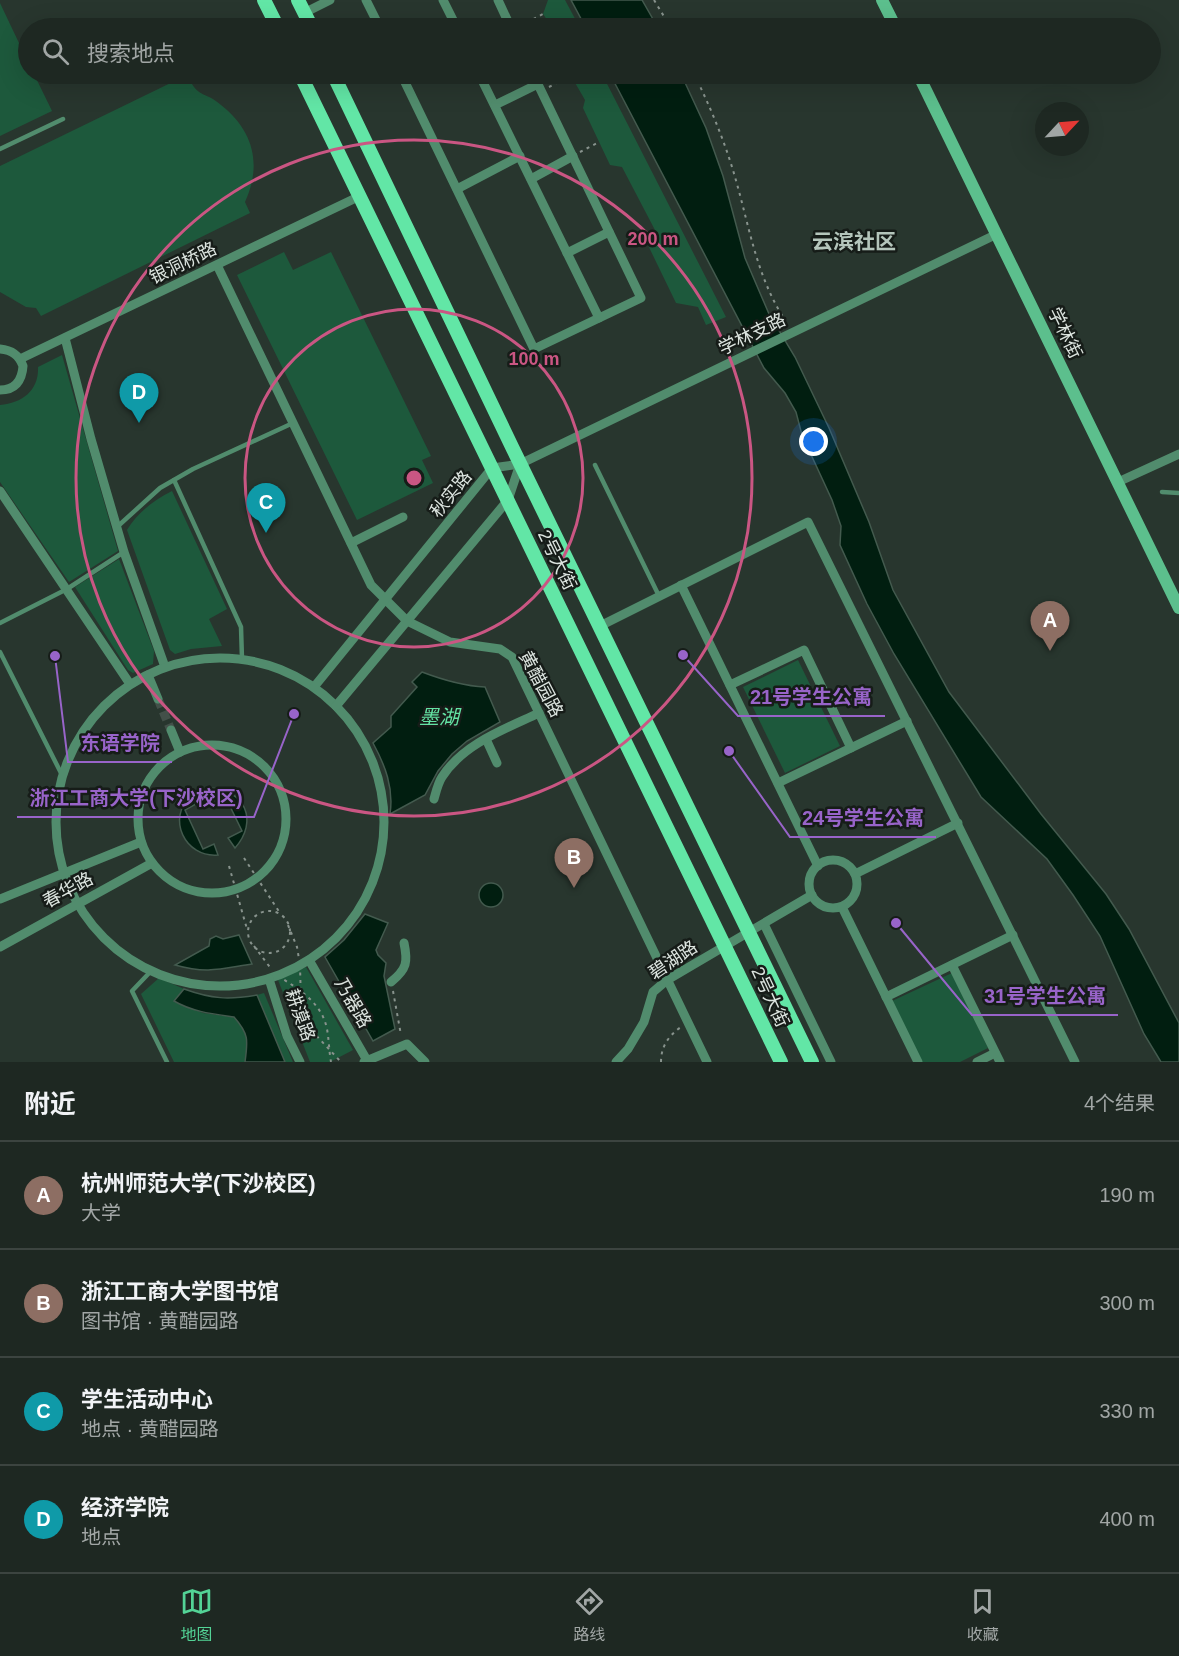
<!DOCTYPE html>
<html lang="zh">
<head>
<meta charset="utf-8">
<style>
	body { margin:0; font-family:Helvetica,"Noto Sans SC",sans-serif; background:#2b342f; color:#f1f3f6 }
	.compass { position:absolute; left:1035px; top:102px; width:54px; height:54px; border-radius:50%; background:#1e2822; box-shadow:0 6px 24px #0002; rotate:64deg }
	.you { position:absolute; left:814px; top:442px; width:21px; height:21px; margin:-15px; border:4px solid #fff; border-radius:50%; background:#1a73e8; box-shadow:0 0 0 9px #1a73e833 }
	.badge { display:grid; place-items:center; width:39px; height:39px; border-radius:50%; background:#53d396; color:#fff; font-size:20px; font-weight:700 }
	.pin { position:absolute; translate:-50% -50px; filter:drop-shadow(0 2px 3px #0008) }
	.pin::after { content:''; position:absolute; top:32px; width:21px; height:18px; background:inherit; clip-path:polygon(0 0,100% 0,50% 100%) }
	.list { margin:0; padding:0; list-style:none }
	h2 { display:flex; justify-content:space-between; align-items:center; height:78px; margin:0; padding:0 24px; font-size:26px }
	h2 small { font-size:20px; font-weight:400; color:#a1a6a5 }
	.list li { display:grid; grid-template-columns:39px 1fr auto; gap:18px; align-items:center; box-sizing:border-box; height:108px; padding:0 24px; border-top:2px solid #3c4440 }
	.list b { display:block; font-size:22px; white-space:nowrap }
	.list p { margin:0; font-size:20px; white-space:nowrap; color:#a1a6a5 }
	.list em { font-size:20px; font-style:normal; color:#a1a6a5 }
	.icon { flex:none; width:33px; height:33px; fill:none; stroke:currentColor; stroke-width:2; stroke-linecap:round; stroke-linejoin:round }
	.map { position:relative; flex:none; width:1179px; height:1062px; overflow:hidden }
	.search { position:absolute; background:#1e2822; box-shadow:0 6px 24px #0002; left:18px; right:18px; top:18px; height:66px; display:flex; align-items:center; gap:15px; box-sizing:border-box; padding:0 21px; border-radius:33px; color:#a1a6a5; font-size:22px }
	.sheet { height:510px; background:#1e2822 }
	nav { display:flex; justify-content:space-around; align-items:center; box-sizing:border-box; height:84px; border-top:2px solid #3c4440; background:#1e2822; font-size:16px; color:#a1a6a5 }
	nav a { display:grid; justify-items:center; gap:3px }
	nav .on { color:#53d396 }
	.map>svg:first-child { display:block }
	.green { fill:#1d593c }
	.water { fill:#011e10; stroke:#435a4e; stroke-width:1.5 }
	.lines { fill:none; stroke-linecap:round; stroke-linejoin:round }
	.street-tunnel { stroke:#435049; stroke-width:9; stroke-dasharray:9 4.5; stroke-linecap:butt }
	.path { stroke:#88938d; stroke-width:2; stroke-dasharray:3 4.5; stroke-linecap:butt }
	.lane { stroke:#518c6d; stroke-width:4.5 }
	.street { stroke:#518c6d; stroke-width:9 }
	.secondary { stroke:#5cbf8d; stroke-width:12 }
	.primary { stroke:#62e6a6; stroke-width:14 }
	.ring { fill:none; stroke:#ca5683; stroke-width:3 }
	.labels { text-anchor:middle; dominant-baseline:central; stroke-width:5; stroke-linejoin:round; paint-order:stroke }
	.street-label { font-size:18px; fill:#dde5e0; stroke:#161c18 }
	.water-label { font-size:20px; font-style:italic; fill:#64e4a5; stroke:#161c18 }
	.quarter-label { font-size:21px; font-weight:bold; fill:#b4c5bb; stroke:#161c18 }
	.centre { fill:#ca5683; stroke:#161c18; stroke-width:3 }
	.ring-label { font-size:18px; text-anchor:middle; font-weight:bold; fill:#ca5683; stroke:#161c18; stroke-width:5; stroke-linejoin:round; paint-order:stroke }
	.leader { fill:none; stroke:#9864c9; stroke-width:2 }
	.callout-dot { fill:#9864c9; stroke:#161c18; stroke-width:2 }
	.callout-label { font-size:20px; text-anchor:middle; font-weight:bold; fill:#9864c9; stroke:#161c18; stroke-width:5; stroke-linejoin:round; paint-order:stroke }
</style>
</head>
<body>
<div class="map">
<svg width="1179" height="1062" viewBox="0 0 1179 1062">
	<rect width="100%" height="100%" fill="#28362e"/>
	<g class="green">
		<path d="M 548,0 L 565,0 L 580,28 L 552,27 L 543,14 Z"/>
		<path d="M 0,3 L 28,62 L 28,74 L 34,74 L 52,111 L 0,136 Z"/>
		<path d="M 570,74 L 602,74 L 726,317 L 706,325 L 698,307 L 676,303 L 645,239 L 656,232 L 622,167 L 610,165 L 583,108 L 585,100 Z"/>
		<path d="M 187,75 C 199,100 204,90 221,105 C 254,131 262,165 245,202 L 250,213 L 41,316 L 36,308 L 26,307 L 0,292 L 0,166 Z"/>
		<path d="M 284,252 L 293,270 L 331,252 L 431,456 L 422,460 L 433,483 L 357,520 L 237,275 Z"/>
		<path d="M 62,355 L 118,551 L 69,582 L 0,482 L 0,405 C 23,403 39,390 38,367 Z"/>
		<path d="M 172,491 L 227,609 L 209,619 L 222,646 L 191,649 L 175,654 L 170,650 L 127,530 C 137,513 154,500 172,491 Z"/>
		<path d="M 119,559 L 154,651 L 153,664 L 133,673 L 128,670 L 75,587 Z"/>
		<path d="M 798,660 L 840,746 L 785,773 L 743,687 Z"/>
		<path d="M 306,967 L 353,1050 L 330,1062 L 310,1062 L 278,980 Z"/>
		<path d="M 952,973 L 988,1048 L 960,1062 L 922,1062 L 892,1001 Z"/>
		<path d="M 159,978 L 184,989 L 174,1001 L 203,1013 L 234,1017 C 249,1034 249,1041 245,1062 L 174,1062 L 141,994 Z"/>
		<path d="M 264,993 L 293,1062 L 285,1062 L 257,995 Z"/>
	</g>
	<g class="water">
		<path d="M 571,0 L 642,0 L 658,28 L 586,28 Z"/>
		<path d="M 610,74 L 681,74 L 706,128 L 723,176 L 745,258 L 769,314 L 795,357 L 829,428 L 869,522 L 893,590 L 949,692 L 1041,814 L 1106,894 L 1129,929 L 1179,1023 L 1179,1062 L 1161,1062 L 1144,1034 L 1100,936 L 1073,895 L 1047,859 L 981,797 L 894,654 L 867,604 L 840,545 L 841,526 L 832,500 L 802,435 L 796,412 L 785,393 L 764,368 Z"/>
		<path d="M 422,672 C 443,680 463,686 485,687 L 500,722 L 467,741 L 452,754 L 438,771 L 425,795 L 390,814 C 394,788 385,765 373,743 L 391,727 L 391,716 L 417,687 L 412,682 Z"/>
		<path d="M 209,788 C 245,789 259,821 235,848 L 228,838 L 242,831 L 223,792 L 209,798 L 205,789 Z"/>
		<path d="M 191,796 L 196,804 L 185,810 L 203,849 L 214,844 L 218,855 C 185,858 166,818 191,796 Z"/>
		<circle cx="491" cy="895" r="12"/>
		<path d="M 365,914 L 388,923 L 376,950 L 378,955 L 386,963 L 384,976 L 395,1029 L 373,1041 L 325,957 L 344,940 Z"/>
		<path d="M 239,935 L 252,964 C 220,969 207,974 175,965 L 209,946 L 210,939 L 216,936 L 223,939 Z"/>
		<path d="M 184,989 C 212,999 228,1000 257,995 L 285,1062 L 245,1062 C 248,1040 249,1034 234,1017 C 213,1014 193,1012 174,1001 Z"/>
	</g>
	<g class="lines">
		<path class="street-tunnel" d="M 158,699 L 171,730"/>
		<g class="path">
			<path d="M 654,0 L 671,28"/>
			<path d="M 520,26 L 543,14"/>
			<path d="M 694,74 C 710,106 725,142 735,177 C 749,225 756,274 783,317"/>
			<path d="M 549,87 L 571,75"/>
			<path d="M 580,152 L 599,142"/>
			<path d="M 244,858 L 280,913"/>
			<path d="M 229,866 L 247,929"/>
			<circle cx="269" cy="932" r="21"/>
			<path d="M 288,925 L 297,947 L 299,959"/>
			<path d="M 254,946 L 272,970"/>
			<path d="M 300,965 L 301,1005 L 312,1031 L 341,1062"/>
			<path d="M 278,976 C 299,989 322,1003 327,1029 C 329,1040 329,1051 331,1062"/>
			<path d="M 393,991 L 401,1035"/>
			<path d="M 661,1062 C 661,1047 668,1036 681,1027"/>
		</g>
		<g class="lane">
			<path d="M 0,149 L 63,119"/>
			<path d="M 595,465 L 659,596"/>
			<path d="M 174,480 L 241,627 L 242,659"/>
			<path d="M 1162,492 L 1179,493"/>
			<path d="M 117,527 L 160,488 L 193,469 L 293,423"/>
			<path d="M 0,623 L 67,589 L 124,552"/>
			<path d="M 0,652 L 62,775"/>
			<path d="M 152,970 L 132,991 L 167,1062"/>
		</g>
		<g class="street">
			<path d="M 366,0 L 380,28"/>
			<path d="M 443,0 L 457,28"/>
			<path d="M 498,0 L 511,28"/>
			<path d="M 304,13 L 330,0"/>
			<path d="M 401,74 L 534,349 L 599,318"/>
			<path d="M 479,74 L 599,318 L 641,298 L 533,74"/>
			<path d="M 495,105 L 538,84"/>
			<path d="M 531,179 L 573,156"/>
			<path d="M 457,189 L 520,156"/>
			<path d="M 567,253 L 609,232"/>
			<path d="M 217,265 L 371,585 L 407,621 L 450,642 L 500,649 L 512,657 L 707,1062"/>
			<path d="M 65,338 L 91,439 L 124,552 L 165,667"/>
			<path d="M 0,349 C 12,350 19,355 23,366 C 22,381 15,390 0,390"/>
			<path d="M 20,359 L 360,196"/>
			<path d="M 1118,482 L 1179,454"/>
			<path d="M 0,491 L 130,684"/>
			<path d="M 351,543 L 403,517"/>
			<path d="M 681,585 L 818,866"/>
			<path d="M 600,626 L 808,522 L 1075,1062"/>
			<circle cx="220" cy="822" r="164"/>
			<path d="M 148,675 L 158,699"/>
			<path d="M 730,685 L 804,650 L 851,748"/>
			<path d="M 314,687 L 492,468 L 520,464 L 997,234"/>
			<path d="M 336,706 L 508,500 L 520,464"/>
			<path d="M 171,730 L 180,752"/>
			<path d="M 486,739 L 497,763"/>
			<circle cx="212" cy="819" r="74"/>
			<path d="M 778,783 L 907,721"/>
			<path d="M 434,799 C 436,792 438,783 442,777 C 463,744 505,729 539,713"/>
			<circle cx="833" cy="884" r="24"/>
			<path d="M 855,874 L 958,823"/>
			<path d="M 0,899 L 141,842"/>
			<path d="M 842,907 L 918,1062"/>
			<path d="M 764,924 L 831,1062"/>
			<path d="M 0,947 L 152,863"/>
			<path d="M 309,960 L 368,1062"/>
			<path d="M 952,965 L 1000,1062"/>
			<path d="M 269,979 L 287,1036 L 300,1062"/>
			<path d="M 391,982 C 407,969 408,962 404,943"/>
			<path d="M 886,997 L 1013,935"/>
			<path d="M 364,1062 L 407,1044 L 425,1062"/>
			<path d="M 616,1062 L 628,1049 L 644,1022 L 653,992 L 667,980 L 812,895"/>
			<path d="M 977,1062 L 995,1053"/>
		</g>
		<g class="secondary">
			<path d="M 882,0 L 896,28"/>
			<path d="M 918,74 L 1179,608"/>
		</g>
		<g class="primary">
			<path d="M 264,0 L 278,28"/>
			<path d="M 298,0 L 312,28"/>
			<path d="M 300,74 L 781,1062"/>
			<path d="M 333,74 L 513,449 L 812,1062"/>
		</g>
	</g>
	<g class="ring">
		<circle cx="414" cy="478" r="169"/>
		<circle cx="414" cy="478" r="338"/>
	</g>
	<g class="labels">
		<g class="street-label">
			<text transform="translate(183 263) rotate(-26)">银洞桥路</text>
			<text transform="translate(1065 333) rotate(64)">学林街</text>
			<text transform="translate(752 334) rotate(-26)">学林支路</text>
			<text transform="translate(451 494) rotate(-51)">秋实路</text>
			<text transform="translate(557 560) rotate(64)">2号大街</text>
			<text transform="translate(541 684) rotate(62)">黄醋园路</text>
			<text transform="translate(68 890) rotate(-29)">春华路</text>
			<text transform="translate(673 960) rotate(-34)">碧湖路</text>
			<text transform="translate(770 997) rotate(65)">2号大街</text>
			<text transform="translate(353 1003) rotate(60)">乃器路</text>
			<text transform="translate(300 1015) rotate(70)">耕漠路</text>
		</g>
		<g class="water-label">
			<text x="439" y="717">墨湖</text>
		</g>
		<g class="quarter-label">
			<text x="854" y="241">云滨社区</text>
		</g>
	</g>
	<circle cx="414" cy="478" r="9" class="centre"/>
	<g class="ring-label">
		<text x="653" y="245">200 m</text>
		<text x="534" y="365">100 m</text>
	</g>
	<path class="leader" d="M683 655L738 716H885M55 656L68 762H172M294 714L254 817H17M729 751L790 837H936M896 923L972 1015H1118"/>
	<g class="callout-dot">
		<circle cx="683" cy="655" r="6"/>
		<circle cx="55" cy="656" r="6"/>
		<circle cx="294" cy="714" r="6"/>
		<circle cx="729" cy="751" r="6"/>
		<circle cx="896" cy="923" r="6"/>
	</g>
	<g class="callout-label">
		<text x="811" y="704">21号学生公寓</text>
		<text x="120" y="750">东语学院</text>
		<text x="136" y="805">浙江工商大学(下沙校区)</text>
		<text x="863" y="825">24号学生公寓</text>
		<text x="1045" y="1003">31号学生公寓</text>
	</g>
</svg>
<svg class="compass" viewBox="-18 -18 36 36"><path d="M0-13l5 13h-10z" fill="#e53935"/><path d="M0 13l5-13h-10z" fill="#a1a6a5"/></svg>
<div class="you"></div>
<div class="pin badge" style="left:1050px;top:651px;background:#8d6e63">A</div>
<div class="pin badge" style="left:574px;top:888px;background:#8d6e63">B</div>
<div class="pin badge" style="left:266px;top:533px;background:#0f9aa8">C</div>
<div class="pin badge" style="left:139px;top:423px;background:#0f9aa8">D</div>
<div class="search"><svg class="icon" aria-label="search" viewBox="0 0 24 24"><circle cx="10" cy="10" r="6"/><path d="M15 15l6 6"/></svg>搜索地点</div>
</div>
<section class="sheet">
<h2>附近<small>4个结果</small></h2>
<ul class="list">
<li><span class="badge" style="background:#8d6e63">A</span><div><b>杭州师范大学(下沙校区)</b><p>大学</p></div><em>190 m</em></li>
<li><span class="badge" style="background:#8d6e63">B</span><div><b>浙江工商大学图书馆</b><p>图书馆 · 黄醋园路</p></div><em>300 m</em></li>
<li><span class="badge" style="background:#0f9aa8">C</span><div><b>学生活动中心</b><p>地点 · 黄醋园路</p></div><em>330 m</em></li>
<li><span class="badge" style="background:#0f9aa8">D</span><div><b>经济学院</b><p>地点</p></div><em>400 m</em></li>
</ul>
</section>
<nav>
<a class="on"><svg class="icon" aria-label="map" viewBox="0 0 24 24"><path d="M3 6l6-2 6 2 6-2v14l-6 2-6-2-6 2zM9 4v14M15 6v14"/></svg>地图</a>
<a><svg class="icon" aria-label="directions" viewBox="0 0 24 24"><path d="M12 3l9 9-9 9-9-9zM9 14v-3h6M13 9l2 2-2 2"/></svg>路线</a>
<a><svg class="icon" aria-label="saved" viewBox="0 0 24 24"><path d="M7 4h10v16l-5-4-5 4z"/></svg>收藏</a>
</nav>
</body>
</html>
